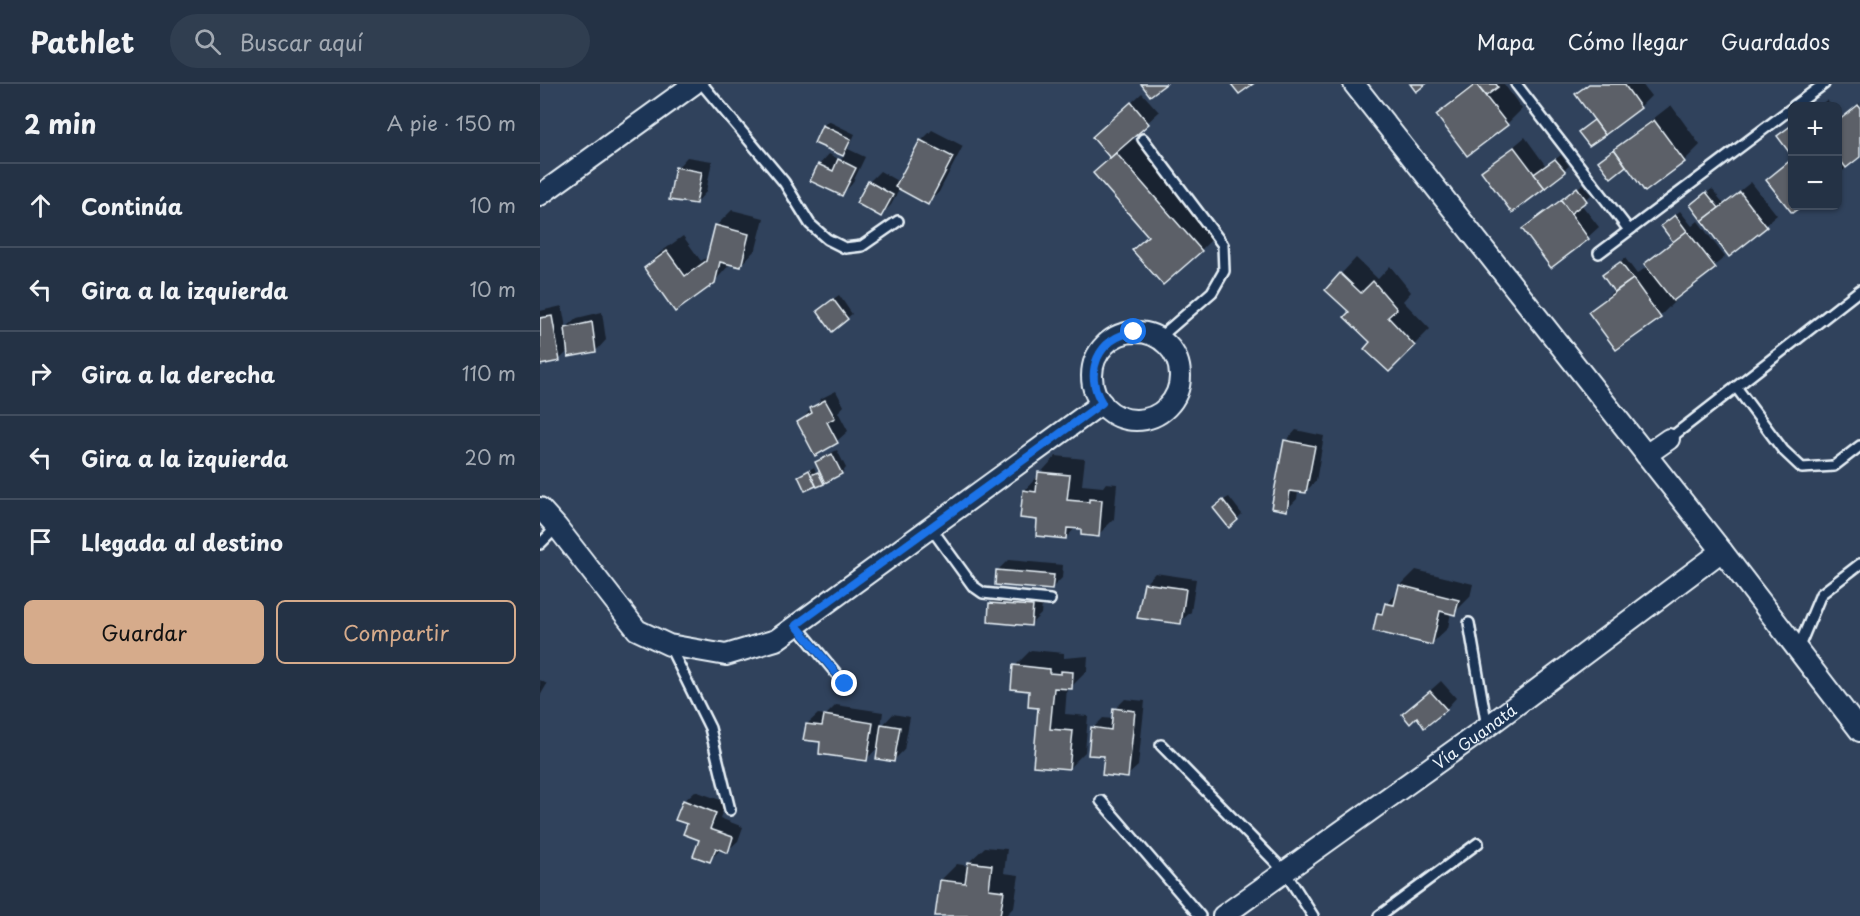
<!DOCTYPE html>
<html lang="es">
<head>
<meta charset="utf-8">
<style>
	body { margin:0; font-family:"Playpen Sans",sans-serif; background:#303e50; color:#f1f3f6 }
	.controls { position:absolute; right:18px; top:18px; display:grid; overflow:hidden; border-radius:9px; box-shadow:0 2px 4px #0004 }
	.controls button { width:54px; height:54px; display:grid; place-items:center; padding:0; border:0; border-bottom:2px solid #414d5e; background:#243245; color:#f1f3f6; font:30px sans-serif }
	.stop { position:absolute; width:18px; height:18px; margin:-14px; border:4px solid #1a73e8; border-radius:50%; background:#fff }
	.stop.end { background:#1a73e8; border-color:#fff; box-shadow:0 2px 6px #0008 }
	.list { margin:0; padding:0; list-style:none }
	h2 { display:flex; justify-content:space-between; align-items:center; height:78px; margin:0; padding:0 24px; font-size:26px }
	h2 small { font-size:20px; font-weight:400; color:#a3aab3 }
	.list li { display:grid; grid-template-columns:39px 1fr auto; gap:18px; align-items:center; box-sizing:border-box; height:84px; padding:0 24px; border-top:2px solid #414d5e }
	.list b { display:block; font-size:22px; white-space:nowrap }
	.list em { font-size:20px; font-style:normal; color:#a3aab3 }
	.actions { display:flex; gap:12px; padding:18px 24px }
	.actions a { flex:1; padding:14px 0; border:2px solid #d6ab8b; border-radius:9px; text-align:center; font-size:21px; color:#d6ab8b }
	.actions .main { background:#d6ab8b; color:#111 }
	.icon { flex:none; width:33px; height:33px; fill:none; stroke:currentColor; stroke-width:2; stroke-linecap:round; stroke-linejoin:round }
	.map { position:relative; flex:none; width:1320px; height:832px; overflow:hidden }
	header { display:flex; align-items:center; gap:36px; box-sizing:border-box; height:84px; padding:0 30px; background:#243245; border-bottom:2px solid #414d5e }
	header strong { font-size:28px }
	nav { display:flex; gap:33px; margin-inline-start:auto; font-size:21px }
	.search { width:420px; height:54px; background:#303e50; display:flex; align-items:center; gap:15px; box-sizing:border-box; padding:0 21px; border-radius:33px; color:#a3aab3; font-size:22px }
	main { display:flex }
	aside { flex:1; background:#243245 }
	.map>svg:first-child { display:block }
	.shadow { fill:#0007 }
	.building { fill:#5c6167; stroke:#e8f1f8; stroke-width:1.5 }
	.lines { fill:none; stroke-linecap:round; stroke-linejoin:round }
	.service-casing { stroke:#e8f1f8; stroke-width:14 }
	.minor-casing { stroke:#e8f1f8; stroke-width:24 }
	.service { stroke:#1d3557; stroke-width:9 }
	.minor { stroke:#1d3557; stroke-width:20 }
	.route { stroke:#1a73e8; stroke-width:8 }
	.labels { text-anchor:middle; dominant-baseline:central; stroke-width:4.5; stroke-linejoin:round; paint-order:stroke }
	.street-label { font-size:16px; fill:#e8f1f8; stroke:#1d3557 }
</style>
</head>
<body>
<header>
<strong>Pathlet</strong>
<div class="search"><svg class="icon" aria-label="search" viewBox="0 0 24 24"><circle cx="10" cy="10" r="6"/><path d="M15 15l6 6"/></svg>Buscar aquí</div>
<nav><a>Mapa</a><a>Cómo llegar</a><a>Guardados</a></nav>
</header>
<main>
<aside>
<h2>2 min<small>A pie · 150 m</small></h2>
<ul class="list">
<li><svg class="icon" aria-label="ahead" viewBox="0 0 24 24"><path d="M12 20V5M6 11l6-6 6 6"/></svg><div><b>Continúa</b></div><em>10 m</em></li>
<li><svg class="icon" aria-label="left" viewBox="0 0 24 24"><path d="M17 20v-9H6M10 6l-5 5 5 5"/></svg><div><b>Gira a la izquierda</b></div><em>10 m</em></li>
<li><svg class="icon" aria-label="right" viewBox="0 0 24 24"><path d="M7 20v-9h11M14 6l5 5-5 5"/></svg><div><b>Gira a la derecha</b></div><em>110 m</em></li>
<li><svg class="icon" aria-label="left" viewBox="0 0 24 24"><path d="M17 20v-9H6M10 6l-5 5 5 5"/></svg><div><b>Gira a la izquierda</b></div><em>20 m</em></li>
<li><svg class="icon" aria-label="arrive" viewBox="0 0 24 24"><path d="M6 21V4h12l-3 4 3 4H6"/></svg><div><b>Llegada al destino</b></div></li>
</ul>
<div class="actions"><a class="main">Guardar</a><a>Compartir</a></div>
</aside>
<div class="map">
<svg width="1320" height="832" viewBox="0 0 1320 832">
	<rect width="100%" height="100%" fill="#30425c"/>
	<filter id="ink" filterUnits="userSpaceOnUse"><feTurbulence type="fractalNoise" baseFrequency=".0167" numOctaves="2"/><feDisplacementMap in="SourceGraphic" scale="12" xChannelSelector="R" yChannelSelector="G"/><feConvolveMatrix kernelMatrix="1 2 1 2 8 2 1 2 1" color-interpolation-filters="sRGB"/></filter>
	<g filter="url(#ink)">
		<g class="shadow">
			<path d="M 934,0 L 964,0 L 982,25 L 967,40 L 898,31 L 914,15 Z"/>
			<path d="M 1047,0 L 1102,0 L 1111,12 L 1100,23 L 1050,60 L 1045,43 L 1056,35 L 1037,10 Z"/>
			<path d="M 602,9 L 619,28 L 592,53 L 677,150 L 661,166 L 594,166 L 609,151 L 571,73 L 554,53 Z"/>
			<path d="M 1287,16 L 1292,22 L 1278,22 Z"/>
			<path d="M 1320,19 L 1320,71 L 1298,91 L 1298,29 L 1301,34 Z"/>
			<path d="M 1131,21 L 1160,61 L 1144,77 L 1105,106 L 1086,80 L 1071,91 L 1065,72 Z"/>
			<path d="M 288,37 L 315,50 L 308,65 L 325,73 L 312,100 L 302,110 L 279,81 L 289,70 L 300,76 L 305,71 L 276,58 L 283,42 Z"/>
			<path d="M 392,46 L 423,62 L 399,108 L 388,119 L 360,104 L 351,121 L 341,131 L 329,98 L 340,87 L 359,98 L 381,57 Z"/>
			<path d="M 985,53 L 1006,82 L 1021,71 L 1029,82 L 972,127 L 943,88 Z"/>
			<path d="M 147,73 L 172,77 L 166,108 L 156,119 L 137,84 Z"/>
			<path d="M 1252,74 L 1252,122 L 1260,122 L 1252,127 L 1228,96 Z"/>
			<path d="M 1211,98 L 1237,131 L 1190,171 L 1157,116 L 1172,105 L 1184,120 Z"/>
			<path d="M 1043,100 L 1051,111 L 1041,120 L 1059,143 L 1048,153 L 1011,182 L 984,146 L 995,135 Z"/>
			<path d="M 192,126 L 224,134 L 216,165 L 201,181 L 191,179 L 174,198 L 136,226 L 105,184 L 121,168 L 143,152 L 161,177 L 169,172 L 176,142 Z"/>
			<path d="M 1140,127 L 1152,142 L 1158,137 L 1185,173 L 1134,215 L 1135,217 L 1120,232 L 1050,228 L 1074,206 L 1068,187 L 1085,174 L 1097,190 L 1108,182 L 1106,180 L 1117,170 L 1134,156 L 1128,137 Z"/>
			<path d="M 816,174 L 838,195 L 850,182 L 871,208 L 863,217 L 890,245 L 849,286 L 811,228 L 801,190 Z"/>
			<path d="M 299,211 L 312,230 L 307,234 L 284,222 Z"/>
			<path d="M 22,222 L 26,244 L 37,234 L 62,228 L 66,256 L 56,267 L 29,266 L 19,276 L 0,280 L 0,227 Z"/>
			<path d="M 296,307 L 304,322 L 298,328 L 308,347 L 297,357 L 276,369 L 259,338 L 282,314 Z"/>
			<path d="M 756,346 L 784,352 L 776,397 L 765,408 L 758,407 L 757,415 L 746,426 L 746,357 Z"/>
			<path d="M 297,366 L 306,384 L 302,389 L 266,405 L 260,392 L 274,383 L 276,388 L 280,386 L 277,379 L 281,374 Z"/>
			<path d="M 516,372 L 545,375 L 542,401 L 563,403 L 566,399 L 577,400 L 574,435 L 558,451 L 543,444 L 536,443 L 526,454 L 499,435 L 484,407 Z"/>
			<path d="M 689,413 L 702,430 L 689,442 L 679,419 Z"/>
			<path d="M 468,476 L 523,481 L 522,494 L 512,504 L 458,486 Z"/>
			<path d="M 876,486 L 933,500 L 930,513 L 914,529 L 911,528 L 908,544 L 892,559 L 838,530 L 859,507 L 860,502 Z"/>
			<path d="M 615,489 L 656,495 L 651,528 L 640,538 L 605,500 Z"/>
			<path d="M 461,509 L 503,512 L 501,530 L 491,540 L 451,519 Z"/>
			<path d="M 491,566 L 524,569 L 524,574 L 548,572 L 547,587 L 531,603 L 527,603 L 525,630 L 548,632 L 545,668 L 529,684 L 495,681 L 500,623 L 491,606 L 475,582 Z"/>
			<path d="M 0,596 L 7,600 L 0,612 Z"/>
			<path d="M 901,597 L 916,614 L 906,625 L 877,631 L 864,630 Z"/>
			<path d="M 585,615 L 605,617 L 598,682 L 587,692 L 566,671 L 553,644 L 563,634 L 573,635 L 575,625 Z"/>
			<path d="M 296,621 L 343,628 L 341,643 L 353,630 L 370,633 L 364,666 L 354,676 L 339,662 L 327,675 L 282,657 L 267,640 L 278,630 L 286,631 Z"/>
			<path d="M 155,707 L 186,718 L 180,734 L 203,743 L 198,757 L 187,767 L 181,765 L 170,776 L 161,756 L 149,739 L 144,717 Z"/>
			<path d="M 445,763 L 467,765 L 464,789 L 479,791 L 474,823 L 465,832 L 408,832 L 401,796 L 417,780 L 429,782 L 429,778 Z"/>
		</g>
		<g class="building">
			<path d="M 601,0 L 626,0 L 610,12 Z"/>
			<path d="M 691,0 L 713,0 L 699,10 Z"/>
			<path d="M 870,0 L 886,0 L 876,8 Z"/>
			<path d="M 936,0 L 968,41 L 927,72 L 896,31 Z"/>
			<path d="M 936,0 L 956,0 L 958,3 L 946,12 Z"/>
			<path d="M 1049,0 L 1084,0 L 1101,24 L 1065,51 L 1035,10 Z"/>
			<path d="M 591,18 L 609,40 L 570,74 L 552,53 Z"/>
			<path d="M 1318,21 L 1320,24 L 1320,73 L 1306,84 L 1298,73 L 1298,37 Z"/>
			<path d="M 1054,36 L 1065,51 L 1049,62 L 1038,48 Z"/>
			<path d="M 1114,36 L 1145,78 L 1105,108 L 1074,65 Z"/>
			<path d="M 282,41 L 311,55 L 303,72 L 274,59 Z"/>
			<path d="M 1252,41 L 1252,72 L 1237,52 Z"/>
			<path d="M 380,56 L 413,73 L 388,121 L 355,103 Z"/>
			<path d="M 974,63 L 1005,104 L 972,129 L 941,87 Z"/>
			<path d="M 1074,65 L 1086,82 L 1071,94 L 1058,77 Z"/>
			<path d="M 576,69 L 662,167 L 623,201 L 592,166 L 608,152 L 553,89 Z"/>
			<path d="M 298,75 L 316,84 L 302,112 L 270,97 L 278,80 L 293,87 Z"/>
			<path d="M 1015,75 L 1026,88 L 1005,104 L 994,90 Z"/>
			<path d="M 1252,75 L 1252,122 L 1262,122 L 1252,129 L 1226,96 Z"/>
			<path d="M 135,83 L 162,88 L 156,120 L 129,116 Z"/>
			<path d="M 328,97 L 353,111 L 341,133 L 316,119 Z"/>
			<path d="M 1037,103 L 1047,117 L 1030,130 L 1021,116 Z"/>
			<path d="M 1166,108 L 1179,124 L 1162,137 L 1150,121 Z"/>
			<path d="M 1200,108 L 1227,143 L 1189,173 L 1162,137 Z"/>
			<path d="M 1021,116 L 1049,155 L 1011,184 L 982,145 Z"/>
			<path d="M 1135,131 L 1147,147 L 1133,158 L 1121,142 Z"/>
			<path d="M 175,141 L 209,150 L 201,183 L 180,178 L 175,199 L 135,228 L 104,184 L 127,167 L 145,192 L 166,177 Z"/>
			<path d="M 1147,147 L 1176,184 L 1133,217 L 1104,180 Z"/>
			<path d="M 1080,178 L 1093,195 L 1074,208 L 1062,191 Z"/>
			<path d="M 800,189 L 821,209 L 833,197 L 857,225 L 848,233 L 875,262 L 849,288 L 824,265 L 830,258 L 804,233 L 809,228 L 785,206 Z"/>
			<path d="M 1093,195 L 1121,234 L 1076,266 L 1048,228 Z"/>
			<path d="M 293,215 L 308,235 L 292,248 L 277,227 Z"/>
			<path d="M 12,232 L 20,277 L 0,281 L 0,234 Z"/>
			<path d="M 52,238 L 56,268 L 28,273 L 25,244 Z"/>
			<path d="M 285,316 L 295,334 L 287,338 L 298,359 L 275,372 L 257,338 L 272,329 L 270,324 Z"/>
			<path d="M 744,356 L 775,362 L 766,409 L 750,407 L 747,427 L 731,424 Z"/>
			<path d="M 292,370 L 302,390 L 285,399 L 275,378 Z"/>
			<path d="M 269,386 L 276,402 L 265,407 L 258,392 Z"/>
			<path d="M 278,388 L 284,400 L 277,403 L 271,391 Z"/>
			<path d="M 498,388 L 530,391 L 527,416 L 549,418 L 549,415 L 562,416 L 559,453 L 541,451 L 541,445 L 527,444 L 526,455 L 496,452 L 497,436 L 480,434 L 483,406 L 496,408 Z"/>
			<path d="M 683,416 L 698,436 L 689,444 L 673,424 Z"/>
			<path d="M 456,486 L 514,491 L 512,506 L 455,501 Z"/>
			<path d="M 604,499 L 646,505 L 641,540 L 597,534 Z"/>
			<path d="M 859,501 L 919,516 L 915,531 L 900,527 L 892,561 L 833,547 L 837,529 L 842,530 L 845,519 L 854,521 Z"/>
			<path d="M 449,519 L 493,522 L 491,542 L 448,538 Z"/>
			<path d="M 473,581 L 509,585 L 509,589 L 521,590 L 521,587 L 533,588 L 532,605 L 514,604 L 510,645 L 533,647 L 529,685 L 493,682 L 498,624 L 488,623 L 489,607 L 471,605 Z"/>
			<path d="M 890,607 L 907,626 L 884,644 L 877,633 L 870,640 L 862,630 Z"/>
			<path d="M 573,624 L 595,627 L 588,694 L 562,691 L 564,672 L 548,671 L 551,643 L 571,646 Z"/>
			<path d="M 284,631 L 333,639 L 327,677 L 279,670 L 280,658 L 263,656 L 266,640 L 282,642 Z"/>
			<path d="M 341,640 L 360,643 L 354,678 L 336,675 Z"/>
			<path d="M 143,716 L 176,729 L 170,745 L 193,753 L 188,769 L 176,764 L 170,778 L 153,772 L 159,756 L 143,750 L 147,740 L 135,736 Z"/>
			<path d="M 428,778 L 452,781 L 449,805 L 464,807 L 460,832 L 395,832 L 400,796 L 425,799 Z"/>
		</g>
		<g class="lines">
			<g class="service-casing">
				<g id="service">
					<path d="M 162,0 L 244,98 L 270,140 L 287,155 L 305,164 L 322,162 L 358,137"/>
					<path d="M 976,0 L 1089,146"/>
					<path d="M 1254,22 L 1284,0"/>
					<path d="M 603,55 L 683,161 L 684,187 L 672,208 L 619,254"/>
					<path d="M 1059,169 L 1252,24"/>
					<path d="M 1196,303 L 1320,206"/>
					<path d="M 1129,355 L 1196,303 L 1243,366 L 1262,384 L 1294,382 L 1320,362"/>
					<path d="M 391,444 L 433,502 L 443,509 L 510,516"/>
					<path d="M 0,460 L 17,443"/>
					<path d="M 929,539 L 947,643"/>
					<path d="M 256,541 L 305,600"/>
					<path d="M 130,563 L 170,644 L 190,726"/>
					<path d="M 1258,565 L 1281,510 L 1320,480"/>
					<path d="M 621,661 L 745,788 L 773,832"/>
					<path d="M 561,717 L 660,832"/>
					<path d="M 839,832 L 938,759"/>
				</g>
			</g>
			<g class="minor-casing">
				<g id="minor">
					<path d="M 814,0 L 1182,467 L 1320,647"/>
					<path d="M 0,111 L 154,0"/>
					<circle cx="596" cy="292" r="44"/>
					<path d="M 1106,371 L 1129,355"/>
					<path d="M 0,424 L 17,443 L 97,546 L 129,561 L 186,571 L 236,556 L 562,319"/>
					<path id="s1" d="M 683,832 L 947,643 L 1182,467"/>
				</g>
			</g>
			<use href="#service" class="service"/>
			<use href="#minor" class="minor"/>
		</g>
	</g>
	<g class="lines" filter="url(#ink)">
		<path class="route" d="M 305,600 L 256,541 L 562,319 C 543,289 558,253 594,248"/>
	</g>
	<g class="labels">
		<g class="street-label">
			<text stroke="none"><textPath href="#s1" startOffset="309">Vía Guanatá</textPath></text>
		</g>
	</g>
</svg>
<div class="controls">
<button>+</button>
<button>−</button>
</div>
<div class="stop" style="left:594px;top:248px"></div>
<div class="stop end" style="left:305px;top:600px"></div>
</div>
</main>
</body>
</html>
